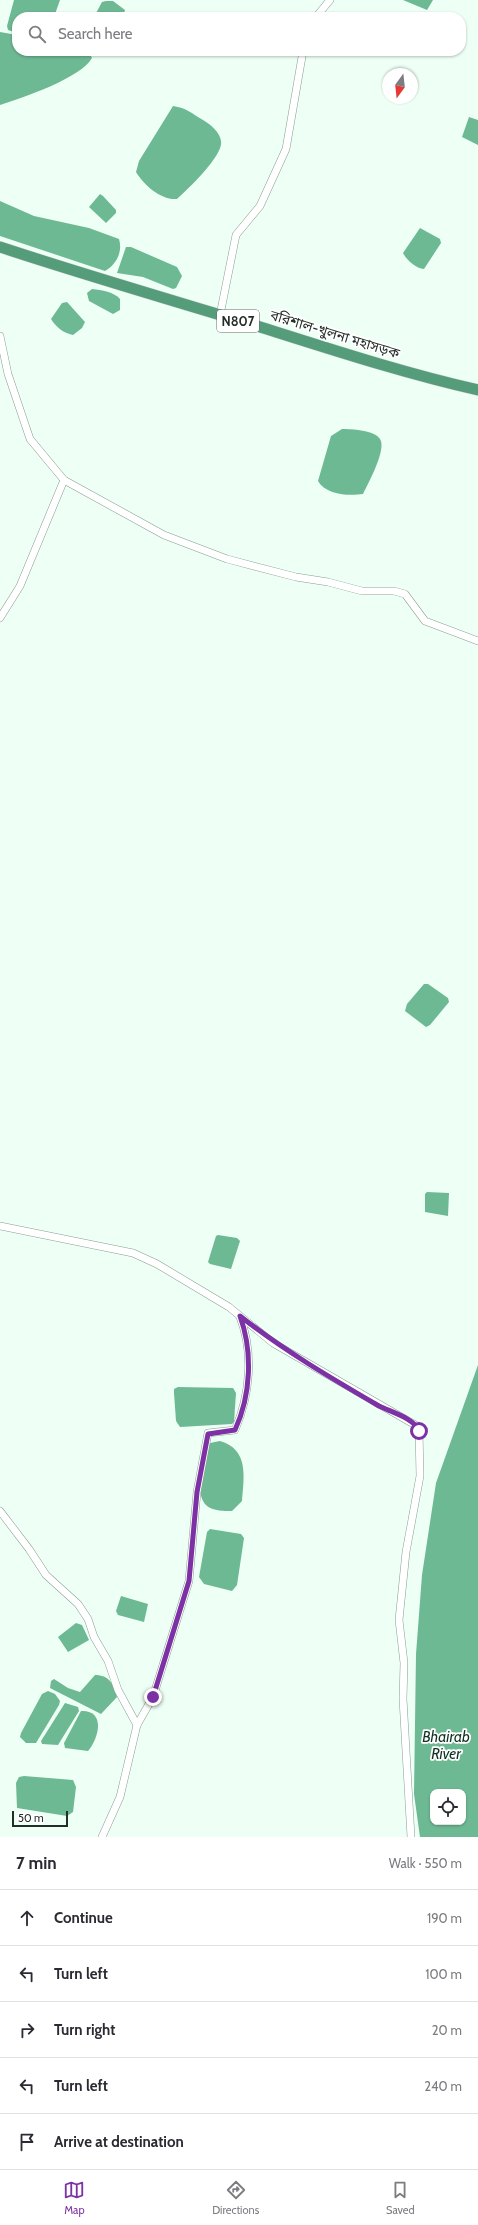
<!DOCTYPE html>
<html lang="en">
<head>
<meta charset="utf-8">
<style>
	body { margin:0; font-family:Cabin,"Noto Sans Bengali",sans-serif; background:#f2f2f3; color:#2b2b33 }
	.controls { position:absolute; right:12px; bottom:12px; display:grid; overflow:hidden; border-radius:8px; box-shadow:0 1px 3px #0004 }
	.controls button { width:36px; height:36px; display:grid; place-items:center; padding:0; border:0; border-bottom:1px solid #e1e1e2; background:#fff; color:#2b2b33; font:20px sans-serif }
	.compass { position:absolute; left:382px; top:68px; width:36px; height:36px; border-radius:50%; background:#fff; box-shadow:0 1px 3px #0004; rotate:195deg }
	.scale { position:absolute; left:12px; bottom:10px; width:56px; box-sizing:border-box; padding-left:4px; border:2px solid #252d29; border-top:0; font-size:11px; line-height:14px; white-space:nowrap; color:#252d29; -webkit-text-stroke:3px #fff; paint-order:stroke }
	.stop { position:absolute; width:12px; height:12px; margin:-9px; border:3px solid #7c32a4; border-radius:50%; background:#fff }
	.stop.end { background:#7c32a4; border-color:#fff; box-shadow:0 1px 4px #0008 }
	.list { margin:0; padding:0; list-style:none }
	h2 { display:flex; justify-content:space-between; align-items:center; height:52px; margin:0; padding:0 16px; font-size:17px }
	h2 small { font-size:13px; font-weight:400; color:#7c7c81 }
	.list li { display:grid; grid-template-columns:26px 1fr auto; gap:12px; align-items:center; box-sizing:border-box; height:56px; padding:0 16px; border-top:1px solid #e1e1e2 }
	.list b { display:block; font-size:15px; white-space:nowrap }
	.list em { font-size:13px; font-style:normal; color:#7c7c81 }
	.icon { flex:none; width:22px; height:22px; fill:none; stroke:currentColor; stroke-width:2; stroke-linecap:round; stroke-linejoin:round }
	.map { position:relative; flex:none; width:478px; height:1837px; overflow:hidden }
	.search { position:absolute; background:#fff; box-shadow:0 1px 3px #0004; left:12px; right:12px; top:12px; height:44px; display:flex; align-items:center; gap:10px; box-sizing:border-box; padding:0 14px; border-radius:16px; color:#7c7c81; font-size:15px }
	.sheet { height:332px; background:#fff }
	nav { display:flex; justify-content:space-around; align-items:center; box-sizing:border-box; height:56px; border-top:1px solid #e1e1e2; background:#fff; font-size:11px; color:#7c7c81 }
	nav a { display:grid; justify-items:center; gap:2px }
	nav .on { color:#7c32a4 }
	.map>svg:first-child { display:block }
	.water { fill:#6db993; fill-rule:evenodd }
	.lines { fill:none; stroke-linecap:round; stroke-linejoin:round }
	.minor-casing { stroke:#8a9e93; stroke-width:8 }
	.highway-casing { stroke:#dcdddd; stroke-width:12 }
	.minor { stroke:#fff; stroke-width:7 }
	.highway { stroke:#559d7a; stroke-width:11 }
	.route { stroke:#7c32a4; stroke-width:5 }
	.labels { text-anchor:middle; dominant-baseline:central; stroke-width:3.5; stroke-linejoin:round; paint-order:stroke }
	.shield { fill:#fff; stroke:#666c69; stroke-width:1 }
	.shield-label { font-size:13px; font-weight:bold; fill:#252d29 }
	.street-label { font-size:14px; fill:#252d29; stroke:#fff }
	.water-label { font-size:15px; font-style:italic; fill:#0f3122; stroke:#fff }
</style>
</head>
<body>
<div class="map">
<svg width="478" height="1837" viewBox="0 0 478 1837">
	<rect width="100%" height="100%" fill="#eefff5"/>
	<g class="water">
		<path d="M 14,0 L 60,0 L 54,17 L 17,17 L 17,33 L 8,30 L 7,26 Z"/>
		<path d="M 403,0 L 433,0 L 427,10 Z"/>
		<path d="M 106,1 L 113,1 L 125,10 L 123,17 L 94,17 L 102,2 Z"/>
		<path d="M 0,32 L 17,35 L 17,51 L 88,51 L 92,58 C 81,78 22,98 0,105 Z"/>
		<path d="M 173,106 C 187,108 191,113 203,120 C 210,124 220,132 221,141 C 224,155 187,190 177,199 C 160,200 144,185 136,172 L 139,161 Z"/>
		<path d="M 469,117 L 478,120 L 478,145 L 462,137 Z"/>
		<path d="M 100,194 L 103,196 L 116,210 L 116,213 L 106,223 L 89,207 Z"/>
		<path d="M 0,201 L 34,216 L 89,228 L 119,239 C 123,252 116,265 105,271 L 0,236 Z"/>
		<path d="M 420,228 L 440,239 L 441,243 L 424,269 C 416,269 406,259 403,253 Z"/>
		<path d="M 126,247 L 131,247 L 177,267 L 182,276 L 176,288 L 173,289 L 143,277 L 117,273 Z"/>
		<path d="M 92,289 C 102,290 114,292 120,299 L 120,310 L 113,314 L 89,301 L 87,293 Z"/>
		<path d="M 67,302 L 85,322 L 82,328 L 73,335 C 63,333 56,327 51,319 L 62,303 Z"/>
		<path d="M 342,429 C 351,429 375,430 380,439 C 387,449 368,484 363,494 C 349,496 326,495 318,481 L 331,436 Z"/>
		<path d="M 424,984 L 428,984 L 448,998 L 449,1002 L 430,1025 L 426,1027 L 405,1011 L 407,1004 Z"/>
		<path d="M 427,1192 L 449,1193 L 448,1216 L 425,1212 L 425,1194 Z"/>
		<path d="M 218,1235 L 237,1238 L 240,1241 L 231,1269 L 210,1264 L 208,1262 L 216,1236 Z"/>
		<path d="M 478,1365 L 478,1837 L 420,1837 L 414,1794 L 416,1654 L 422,1575 L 436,1483 ZM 433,1792 L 463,1792 L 463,1822 L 433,1822 Z"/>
		<path d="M 178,1387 L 233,1388 L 236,1393 L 234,1422 L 232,1424 L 180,1427 L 176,1421 L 174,1393 L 174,1389 Z"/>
		<path d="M 220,1441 C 249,1449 244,1477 242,1501 L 232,1511 C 224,1511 214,1511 207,1506 C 193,1494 203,1458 210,1443 Z"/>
		<path d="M 210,1529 L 241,1534 L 244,1538 L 237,1585 L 232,1591 L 204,1584 L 199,1577 L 207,1532 Z"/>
		<path d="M 121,1596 L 148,1604 L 144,1622 L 118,1615 L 116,1611 Z"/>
		<path d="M 76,1623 L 82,1625 L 89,1640 L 68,1652 L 58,1637 Z"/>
		<path d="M 95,1675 C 109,1675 114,1684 117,1697 L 101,1714 L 50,1688 L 51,1681 L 54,1679 L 68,1688 L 80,1692 Z"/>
		<path d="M 48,1691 L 55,1694 L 60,1701 L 59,1705 L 36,1743 L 26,1743 L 20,1737 L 21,1733 L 42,1694 Z"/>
		<path d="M 65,1703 L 78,1707 L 79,1711 L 58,1745 L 42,1744 L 41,1741 Z"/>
		<path d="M 81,1711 C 106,1710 99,1738 88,1751 L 65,1748 L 64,1743 Z"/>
		<path d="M 24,1776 L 73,1780 L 76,1787 L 73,1812 L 67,1816 L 17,1808 L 16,1783 L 19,1777 Z"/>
	</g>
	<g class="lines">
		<g class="minor-casing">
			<g id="minor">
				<path d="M 316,17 L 330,0"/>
				<path d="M 220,315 L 236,235 L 260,206 L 286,149 L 303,51"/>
				<path d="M 0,336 L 8,374 L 30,439 L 64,480 L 164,535 L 227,559 L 296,577 L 328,582 L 362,591 L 394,591 L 405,594 L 425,621 L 478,641"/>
				<path d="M 0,618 L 20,586 L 64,480"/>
				<path d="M 0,1226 L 133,1253 L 157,1264 L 229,1307 L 273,1343 L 417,1426 L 419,1431 L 420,1476 L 406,1552 L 399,1620 L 404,1663 L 403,1699 L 411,1837"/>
				<path d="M 0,1511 L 29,1549 L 46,1575 L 78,1604 L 88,1619 L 94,1637 L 108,1661 L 118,1690 L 137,1725 L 120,1797 L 102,1837"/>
				<path d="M 137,1725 L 153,1697 L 189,1581 L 197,1492 L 208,1433 L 235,1430 C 250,1395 254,1353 240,1317"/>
			</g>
		</g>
		<g class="highway-casing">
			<path id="highway" d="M 0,247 C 85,275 171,300 257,326 C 330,349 403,373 478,390"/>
		</g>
		<use href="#minor" class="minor"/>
		<use href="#highway" class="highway"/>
	</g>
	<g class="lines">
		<path class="route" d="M 153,1697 L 189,1581 L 197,1492 L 208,1434 L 235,1430 C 251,1395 253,1352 240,1316 C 283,1350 331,1378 379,1406 C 391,1412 414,1418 419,1431"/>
	</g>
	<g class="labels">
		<rect class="shield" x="217" y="310" width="42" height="22" rx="3"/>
		<g class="shield-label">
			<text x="238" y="321">N807</text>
		</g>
		<g class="street-label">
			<text transform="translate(335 334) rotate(17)">বরিশাল-খুলনা মহাসড়ক</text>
		</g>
		<g class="water-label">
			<text x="446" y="1737">Bhairab<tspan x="446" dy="17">River</tspan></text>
		</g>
	</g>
</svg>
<div class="controls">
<button><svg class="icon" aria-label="locate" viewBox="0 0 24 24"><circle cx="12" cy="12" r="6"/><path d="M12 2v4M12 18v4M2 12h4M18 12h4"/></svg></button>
</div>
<svg class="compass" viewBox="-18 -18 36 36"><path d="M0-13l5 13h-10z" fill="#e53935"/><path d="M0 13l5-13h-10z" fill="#7c7c81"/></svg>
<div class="scale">50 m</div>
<div class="stop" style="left:419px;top:1431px"></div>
<div class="stop end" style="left:153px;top:1697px"></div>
<div class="search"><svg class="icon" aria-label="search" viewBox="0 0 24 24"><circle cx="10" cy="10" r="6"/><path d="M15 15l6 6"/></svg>Search here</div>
</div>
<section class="sheet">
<h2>7 min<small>Walk · 550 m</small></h2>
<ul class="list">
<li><svg class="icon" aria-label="ahead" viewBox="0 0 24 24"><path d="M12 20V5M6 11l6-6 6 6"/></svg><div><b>Continue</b></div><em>190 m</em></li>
<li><svg class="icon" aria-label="left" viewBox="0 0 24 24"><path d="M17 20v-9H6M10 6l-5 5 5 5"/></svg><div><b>Turn left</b></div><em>100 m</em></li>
<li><svg class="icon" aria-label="right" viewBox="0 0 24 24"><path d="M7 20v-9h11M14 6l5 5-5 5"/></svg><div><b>Turn right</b></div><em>20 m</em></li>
<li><svg class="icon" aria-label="left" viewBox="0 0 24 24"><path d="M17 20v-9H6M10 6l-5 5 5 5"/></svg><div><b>Turn left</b></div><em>240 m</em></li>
<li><svg class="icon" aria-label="arrive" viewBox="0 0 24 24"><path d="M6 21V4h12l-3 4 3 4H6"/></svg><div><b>Arrive at destination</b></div></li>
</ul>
</section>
<nav>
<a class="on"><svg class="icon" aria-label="map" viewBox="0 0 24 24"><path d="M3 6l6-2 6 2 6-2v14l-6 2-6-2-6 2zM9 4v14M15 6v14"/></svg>Map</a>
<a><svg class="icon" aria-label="directions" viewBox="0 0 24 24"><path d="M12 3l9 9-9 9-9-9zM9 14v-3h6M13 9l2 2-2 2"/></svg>Directions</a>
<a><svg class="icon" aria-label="saved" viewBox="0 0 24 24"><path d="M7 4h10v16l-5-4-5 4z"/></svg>Saved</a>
</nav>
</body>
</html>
